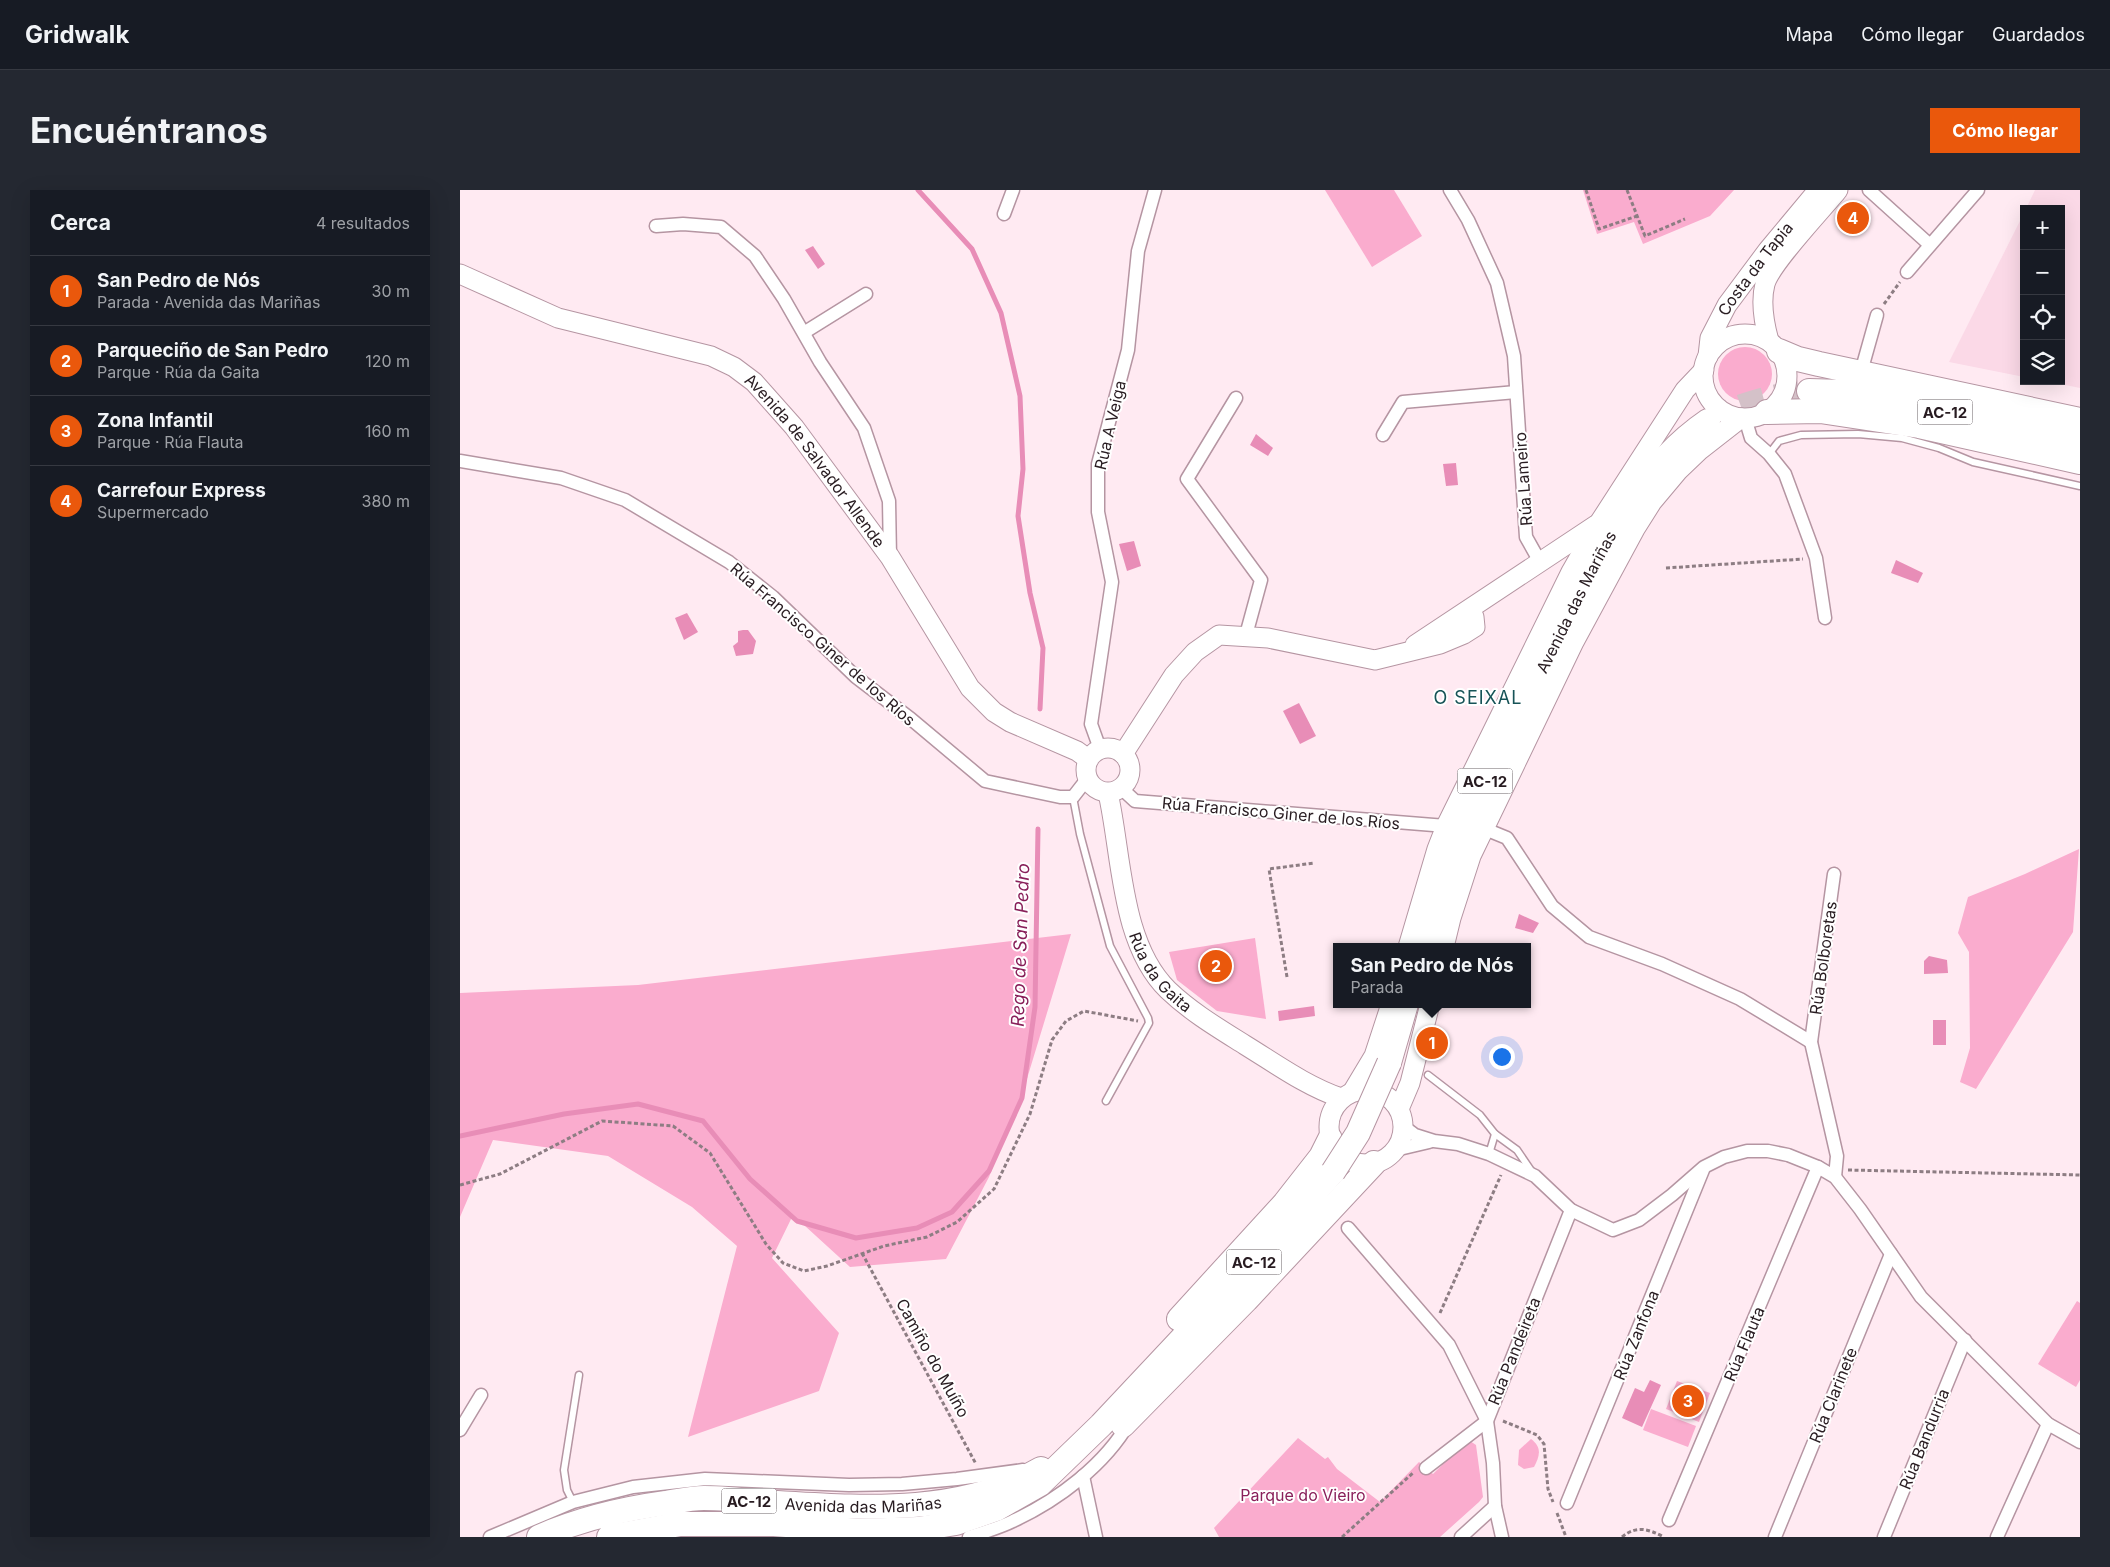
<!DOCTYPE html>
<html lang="es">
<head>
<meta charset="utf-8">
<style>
	body { margin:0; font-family:Inter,sans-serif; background:#242831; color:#f1f3f6 }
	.controls { position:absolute; right:15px; top:15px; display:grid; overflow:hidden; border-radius:0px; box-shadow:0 5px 20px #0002 }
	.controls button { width:45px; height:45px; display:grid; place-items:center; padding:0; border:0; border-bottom:1px solid #363941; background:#171b24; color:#f1f3f6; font:25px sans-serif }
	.you { position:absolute; left:1041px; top:866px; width:18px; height:18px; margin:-12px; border:4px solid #fff; border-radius:50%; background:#1a73e8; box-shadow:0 0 0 8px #1a73e833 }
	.badge { display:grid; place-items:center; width:32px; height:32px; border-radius:50%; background:#ea580c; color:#fff; font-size:16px; font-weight:700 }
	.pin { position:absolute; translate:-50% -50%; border:2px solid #fff; box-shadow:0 1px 5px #0006 }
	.popup { position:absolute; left:873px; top:753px; width:198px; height:65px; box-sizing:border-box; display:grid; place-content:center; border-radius:0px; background:#171b24; filter:drop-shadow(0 1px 4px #0005); font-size:16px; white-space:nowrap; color:#9ea1a6 }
	.popup b { font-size:19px; color:#f1f3f6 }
	.popup::after { content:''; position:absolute; left:50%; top:100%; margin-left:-10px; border:10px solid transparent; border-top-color:#171b24 }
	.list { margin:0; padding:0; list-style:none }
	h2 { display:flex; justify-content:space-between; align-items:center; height:65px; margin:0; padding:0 20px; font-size:21px }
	h2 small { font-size:16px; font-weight:400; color:#9ea1a6 }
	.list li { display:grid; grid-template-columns:32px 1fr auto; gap:15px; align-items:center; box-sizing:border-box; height:70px; padding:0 20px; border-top:1px solid #363941 }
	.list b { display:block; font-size:19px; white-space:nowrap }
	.list p { margin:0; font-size:16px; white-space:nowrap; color:#9ea1a6 }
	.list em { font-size:16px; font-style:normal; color:#9ea1a6 }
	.icon { flex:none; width:28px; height:28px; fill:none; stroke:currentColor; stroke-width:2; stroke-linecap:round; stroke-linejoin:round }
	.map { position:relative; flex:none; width:1620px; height:1347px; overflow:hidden; border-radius:0px }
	header { display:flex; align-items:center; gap:30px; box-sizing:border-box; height:70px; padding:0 25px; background:#171b24; border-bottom:1px solid #363941 }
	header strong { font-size:24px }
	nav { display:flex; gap:28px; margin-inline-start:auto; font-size:18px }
	.intro { display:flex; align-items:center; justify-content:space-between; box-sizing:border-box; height:120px; padding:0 30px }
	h1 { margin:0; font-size:35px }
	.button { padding:12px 22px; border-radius:0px; background:#ea580c; color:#fff; font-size:18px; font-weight:700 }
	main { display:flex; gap:30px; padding:0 30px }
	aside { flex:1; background:#171b24; border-radius:0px; box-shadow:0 5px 20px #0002 }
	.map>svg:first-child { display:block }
	.built { fill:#fbd9e7 }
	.green { fill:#faacce }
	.water { fill:#e88db7 }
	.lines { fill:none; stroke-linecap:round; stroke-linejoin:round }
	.stream { stroke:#e88db7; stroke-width:5 }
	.highway-tunnel { stroke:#d4c1c8; stroke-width:24; stroke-dasharray:24 12; stroke-linecap:butt }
	.lane-casing { stroke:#b595a2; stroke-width:9 }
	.street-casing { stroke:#b595a2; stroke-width:15 }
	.secondary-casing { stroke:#b595a2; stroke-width:21 }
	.highway-casing { stroke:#b595a2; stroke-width:26 }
	.path { stroke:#8d7d83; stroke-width:3; stroke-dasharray:4 2.5; stroke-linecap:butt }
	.lane { stroke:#fff; stroke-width:6 }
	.street { stroke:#fff; stroke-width:12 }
	.secondary { stroke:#fff; stroke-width:19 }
	.highway { stroke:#fff; stroke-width:24 }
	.highway-bridge-casing { stroke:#b595a2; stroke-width:26; stroke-linecap:butt }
	.highway-bridge { stroke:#fff; stroke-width:24 }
	.labels { text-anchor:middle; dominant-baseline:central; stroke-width:4; stroke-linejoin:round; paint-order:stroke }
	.shield { fill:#fff; stroke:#686064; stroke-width:1 }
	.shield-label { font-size:15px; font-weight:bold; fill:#281c21 }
	.street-label { font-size:16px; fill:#281c21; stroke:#fff }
	.park-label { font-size:16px; fill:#891f5a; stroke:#fff }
	.neighbourhood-label { font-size:18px; letter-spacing:1px; fill:#175357; stroke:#fff }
	.water-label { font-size:18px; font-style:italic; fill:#881f59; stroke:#fff }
</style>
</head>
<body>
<header>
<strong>Gridwalk</strong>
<nav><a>Mapa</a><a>Cómo llegar</a><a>Guardados</a></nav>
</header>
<div class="intro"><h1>Encuéntranos</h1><a class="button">Cómo llegar</a></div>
<main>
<aside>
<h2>Cerca<small>4 resultados</small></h2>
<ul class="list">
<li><span class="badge">1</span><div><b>San Pedro de Nós</b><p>Parada · Avenida das Mariñas</p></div><em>30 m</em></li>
<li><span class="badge">2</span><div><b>Parqueciño de San Pedro</b><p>Parque · Rúa da Gaita</p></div><em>120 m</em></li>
<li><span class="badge">3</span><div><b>Zona Infantil</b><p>Parque · Rúa Flauta</p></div><em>160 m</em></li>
<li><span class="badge">4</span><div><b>Carrefour Express</b><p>Supermercado</p></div><em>380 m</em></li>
</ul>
</aside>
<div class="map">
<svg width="1620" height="1347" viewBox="0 0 1620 1347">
	<rect width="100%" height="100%" fill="#ffeaf2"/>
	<g class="built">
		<path d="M 1575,0 L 1620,0 L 1620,198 L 1586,191 L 1601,191 L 1601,19 L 1566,19 Z"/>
		<path d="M 1564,23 L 1564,187 L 1489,172 Z"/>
	</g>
	<g class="green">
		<path d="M 865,0 L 934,0 L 962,46 L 912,77 Z"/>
		<path d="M 1123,0 L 1274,0 L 1250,26 L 1183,54 L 1174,32 L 1137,44 Z"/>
		<circle cx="1285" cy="184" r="27"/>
		<path d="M 1619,659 L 1613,742 L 1516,899 L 1500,892 L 1510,858 L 1509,762 L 1498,743 L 1508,707 L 1565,684 Z"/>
		<path d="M 611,744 L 566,892 L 529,987 L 486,1069 L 390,1077 L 333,1025 L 312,1068 L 379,1143 L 359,1201 L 228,1247 L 277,1056 L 232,1017 L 148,966 L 33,950 L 0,1027 L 0,803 L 178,795 Z"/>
		<path d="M 795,748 L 806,829 L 757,821 L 717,790 L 709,762 Z"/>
		<path d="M 1617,1111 L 1620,1113 L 1620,1190 L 1616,1197 L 1578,1174 Z"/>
		<path d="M 1217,1191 L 1250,1203 L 1239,1232 L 1206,1219 Z"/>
		<path d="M 1191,1219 L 1236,1236 L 1228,1257 L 1183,1240 Z"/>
		<path d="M 838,1248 L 865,1269 L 868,1267 L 877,1279 L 920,1312 L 959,1272 L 973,1284 L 1003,1254 L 1010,1251 L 1016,1255 L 1023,1307 L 1019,1312 L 980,1347 L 759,1347 L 754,1338 Z"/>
		<path d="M 1071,1249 C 1082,1257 1080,1266 1074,1277 L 1064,1279 L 1058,1275 L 1059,1260 Z"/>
	</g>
	<g class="water">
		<path d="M 353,56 L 365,74 L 358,79 L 345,60 Z"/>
		<path d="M 796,244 L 813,258 L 808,266 L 790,255 Z"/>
		<path d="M 996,273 L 998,295 L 986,296 L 983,274 Z"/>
		<path d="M 674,351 L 681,376 L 667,381 L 659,354 Z"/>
		<path d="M 1436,370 L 1463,383 L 1458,393 L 1431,383 Z"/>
		<path d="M 227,423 L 238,442 L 224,450 L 215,428 Z"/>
		<path d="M 283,440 L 288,440 L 296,451 L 293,464 L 276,466 L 273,456 L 278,452 L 278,441 Z"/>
		<path d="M 839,513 L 856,546 L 840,554 L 823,521 Z"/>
		<path d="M 1059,724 L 1079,733 L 1073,743 L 1055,738 Z"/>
		<path d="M 1469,766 L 1487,770 L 1488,783 L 1464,784 L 1464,771 Z"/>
		<path d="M 854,816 L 855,826 L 819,831 L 818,821 Z"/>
		<rect x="1473" y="830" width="13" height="25"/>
		<path d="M 1190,1190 L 1201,1195 L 1182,1237 L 1162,1228 L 1175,1198 L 1184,1202 Z"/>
	</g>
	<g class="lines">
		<g class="stream">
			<path d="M 458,0 L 512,59 L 541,123 L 560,206 L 563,279 L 558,326 L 570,403 L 583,458 L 580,519"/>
			<path d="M 0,946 L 104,924 L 178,914 L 243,931 L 290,989 L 337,1031 L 396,1048 L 457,1038 L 492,1022 L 529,981 L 562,908 L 575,817 L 578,639"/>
		</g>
		<path class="highway-tunnel" d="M 1248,231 C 1280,214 1313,205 1349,201"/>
		<g class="lane-casing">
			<g id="lane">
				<path d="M 1309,264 L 1319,251 L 1341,245 L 1398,244 L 1442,248 L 1479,258 L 1513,272 L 1620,296"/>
				<path d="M 613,607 L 620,644 L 650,756 L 688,828 L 689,833 L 646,911"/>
				<path d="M 968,885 L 1020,925 L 1035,944 L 1057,960 L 1072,982"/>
				<path d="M 1029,964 L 1035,944"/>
				<path d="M 113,1312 L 107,1300 L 104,1280 L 119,1185"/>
			</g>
		</g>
		<g class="street-casing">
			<g id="street">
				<path d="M 990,0 L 1008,30 L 1037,93 L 1054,166 L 1066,347 L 1080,372"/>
				<path d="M 1409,0 L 1470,55"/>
				<path d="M 544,24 L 553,0"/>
				<path d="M 196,36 L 223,34 L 261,37 L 295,66 L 324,109 L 360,172 L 404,238 L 429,311 L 430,367"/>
				<path d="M 1447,82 L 1518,0"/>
				<path d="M 345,142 L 406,104"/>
				<path d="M 1401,182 L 1417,125"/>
				<path d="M 776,208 L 727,289 L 801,390 L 786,445"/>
				<path d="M 1285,228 L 1291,248 L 1309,264 L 1325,284 L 1356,368 L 1365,428"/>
				<path d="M 923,245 L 943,212 L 1056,202"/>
				<path d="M 0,271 L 101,288 L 165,310 L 269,372 L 313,407 L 396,487 L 451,529 L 525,591 L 600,607 L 613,607 L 627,589"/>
				<path d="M 640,559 L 631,534 L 652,392 L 638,322 L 638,274 L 668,160 L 678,61 L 695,0"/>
				<path d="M 661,598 L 675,611 L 986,636"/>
				<path d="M 1025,639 L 1047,648 L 1092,716 L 1129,747 L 1202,774 L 1280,809 L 1351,852"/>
				<path d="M 1374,684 L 1351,852 L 1377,966 L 1375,987"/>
				<path d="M 943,936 L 955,945 L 974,951 L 998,954 L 1029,964 L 1075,986 L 1111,1020 L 1153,1040 L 1179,1030 L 1212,1005 L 1244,977 L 1264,967 L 1287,961 L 1308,961 L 1328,965 L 1358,977 L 1375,987 L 1400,1019 L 1461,1107 L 1588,1234 L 1620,1252"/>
				<path d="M 935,960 L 969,952"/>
				<path d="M 888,1038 L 989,1155 L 1027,1231 L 1033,1273 L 1035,1316 L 1042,1347"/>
				<path d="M 0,1240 L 21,1205"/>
				<path d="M 966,1278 L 1027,1231 L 1111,1020"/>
				<path d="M 623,1286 L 636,1347"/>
				<path d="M 1107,1313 L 1243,980"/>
				<path d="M 1209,1330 L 1358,977"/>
				<path d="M 30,1347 L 113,1312 L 173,1297 L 245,1289 L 389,1295 L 442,1294 L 497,1289 L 563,1280"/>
				<path d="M 509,1347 C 524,1342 539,1338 553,1331 C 598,1310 645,1275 670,1231"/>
				<path d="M 1001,1347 L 1035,1316"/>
				<path d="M 1315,1347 L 1431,1064"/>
				<path d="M 1424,1347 L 1505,1150"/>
				<path d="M 1537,1347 L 1588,1234"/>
			</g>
		</g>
		<g class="secondary-casing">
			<g id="secondary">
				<path id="s1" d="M 0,84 L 98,128 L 251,166 L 274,177 L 294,192 L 334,237 L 430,367 L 510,498 L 534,522 L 550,532 L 617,561 L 628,569"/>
				<circle cx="1285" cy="186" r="42"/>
				<path d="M 1309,151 C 1304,133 1300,113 1305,94 C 1311,73 1362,20 1378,0"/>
				<path id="s2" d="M 1248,166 L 1250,148 L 1267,115 L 1308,60 L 1358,0"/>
				<path d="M 955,455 L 1136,335"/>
				<circle cx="648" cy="580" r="22"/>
				<path d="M 663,564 L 714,485 L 735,462 L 759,445 L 808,448 L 915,470 L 980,454 L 1004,444 L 1015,437 L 1014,427 L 1007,422"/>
				<path id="s3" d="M 648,603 C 662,664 660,753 708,800 C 731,822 758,838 785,855 C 816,874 846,896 881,908"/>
				<path d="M 948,757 L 977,659 L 986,636 L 1111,382 L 1139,333 L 1225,200 L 1244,180"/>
				<path d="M 984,757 L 991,728 L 1011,666 L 1114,452 L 1175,339 L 1192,312 L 1218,281 L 1240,260 L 1281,228"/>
				<circle cx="906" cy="937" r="37"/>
				<path d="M 893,901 L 914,866 L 931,814"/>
				<path d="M 939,919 L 950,893 L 970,814"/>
			</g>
		</g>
		<g class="highway-casing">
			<g id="highway">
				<path d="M 1319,161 L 1338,169 L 1359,174 L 1620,230"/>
				<path d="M 1349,201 L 1384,202 L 1428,210 L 1620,251"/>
				<path d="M 1307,222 L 1360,221 L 1459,236 L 1620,272"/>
				<path id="s4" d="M 964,757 C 971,730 979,704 989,678 C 1017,602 1056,531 1092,459 C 1133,379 1170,284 1248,231"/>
				<path d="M 929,873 L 946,814"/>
				<path d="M 719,1129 L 825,1013 L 861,967 L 870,949"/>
				<path d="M 663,1235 L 786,1110 L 914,973"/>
				<path id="s5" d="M 79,1347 C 120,1329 162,1319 206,1313 C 218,1311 231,1308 244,1308 C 262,1308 282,1310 300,1312 C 394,1317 496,1328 581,1279"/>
				<path d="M 149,1347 L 220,1334 L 314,1334 L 399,1341 L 458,1339 L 496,1333 L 536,1319 L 580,1294 L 641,1235 L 765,1103 L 873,982"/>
			</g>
		</g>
		<g class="path">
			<path d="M 1126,0 L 1139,39 L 1177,26"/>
			<path d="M 1167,0 L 1185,46 L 1225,29"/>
			<path d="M 1424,114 L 1440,92"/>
			<path d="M 1206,378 L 1343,369"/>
			<path d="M 827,787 L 809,679 L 854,673"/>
			<path d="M 1388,980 L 1620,985"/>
			<path d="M 0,995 L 40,984 L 142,931 L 213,936 L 250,963 L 306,1054 L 323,1073 L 344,1081 L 367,1076 L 424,1056 L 467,1047 L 497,1032 L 534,999 L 570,924 L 592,850 L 606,831 L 624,821 L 678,831"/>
			<path d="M 402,1063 L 516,1274"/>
			<path d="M 980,1123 L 1041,985"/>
			<path d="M 1043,1231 L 1077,1245 L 1084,1254 L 1088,1299 L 1093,1312"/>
			<path d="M 1097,1323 L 1106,1347"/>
			<path d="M 882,1347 L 954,1282"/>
			<path d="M 1162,1347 C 1177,1335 1188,1339 1204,1347"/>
		</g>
		<use href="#lane" class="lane"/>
		<use href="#street" class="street"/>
		<use href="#secondary" class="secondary"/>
		<use href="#highway" class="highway"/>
		<g class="highway-bridge-casing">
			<path id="highway-bridge" d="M 873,982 L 898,943 L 929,873"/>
		</g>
		<use href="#highway-bridge" class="highway-bridge"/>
	</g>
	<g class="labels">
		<g class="shield">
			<rect x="1457.5" y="209.5" width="55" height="25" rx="4"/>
			<rect x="997.5" y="578.5" width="55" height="25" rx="4"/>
			<rect x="766.5" y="1059.5" width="55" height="25" rx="4"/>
			<rect x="261.5" y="1298.5" width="55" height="25" rx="4"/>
		</g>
		<g class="shield-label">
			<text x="1485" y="222">AC-12</text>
			<text x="1025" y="591">AC-12</text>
			<text x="794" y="1072">AC-12</text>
			<text x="289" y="1311">AC-12</text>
		</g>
		<g class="street-label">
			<text stroke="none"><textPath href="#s2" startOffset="101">Costa da Tapia</textPath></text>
			<text transform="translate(650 235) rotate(-77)">Rúa A Veiga</text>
			<text stroke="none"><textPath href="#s1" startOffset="415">Avenida de Salvador Allende</textPath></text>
			<text transform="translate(1063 289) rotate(-94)">Rúa Lameiro</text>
			<text stroke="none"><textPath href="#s4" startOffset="378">Avenida das Mariñas</textPath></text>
			<text transform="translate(363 454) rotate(41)">Rúa Francisco Giner de los Ríos</text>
			<text transform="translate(821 623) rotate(5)">Rúa Francisco Giner de los Ríos</text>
			<text transform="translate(1363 768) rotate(-82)">Rúa Bolboretas</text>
			<text stroke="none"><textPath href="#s3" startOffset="190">Rúa da Gaita</textPath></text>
			<text transform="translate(1176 1145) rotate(-68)">Rúa Zanfona</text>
			<text transform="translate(1284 1154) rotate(-67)">Rúa Flauta</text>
			<text transform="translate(1054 1161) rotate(-68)">Rúa Pandeireta</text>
			<text transform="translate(473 1168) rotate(61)">Camiño do Muíño</text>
			<text transform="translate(1373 1205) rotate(-68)">Rúa Clarinete</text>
			<text transform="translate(1464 1249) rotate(-68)">Rúa Bandurria</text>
			<text stroke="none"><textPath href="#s5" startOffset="330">Avenida das Mariñas</textPath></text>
		</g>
		<g class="park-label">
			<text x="843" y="1305">Parque do Vieiro</text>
		</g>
		<g class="neighbourhood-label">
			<text x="1018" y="507">O SEIXAL</text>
		</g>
		<g class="water-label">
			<text transform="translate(560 755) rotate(-88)">Rego de San Pedro</text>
		</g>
	</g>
</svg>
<div class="controls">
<button>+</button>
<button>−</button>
<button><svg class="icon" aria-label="locate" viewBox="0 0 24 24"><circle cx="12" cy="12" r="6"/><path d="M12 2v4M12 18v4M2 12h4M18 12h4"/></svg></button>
<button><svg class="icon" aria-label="layers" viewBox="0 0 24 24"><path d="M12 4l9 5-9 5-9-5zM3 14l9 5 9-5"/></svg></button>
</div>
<div class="you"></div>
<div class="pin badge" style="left:972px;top:853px">1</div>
<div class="popup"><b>San Pedro de Nós</b>Parada</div>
<div class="pin badge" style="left:756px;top:776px">2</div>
<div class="pin badge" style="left:1228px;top:1211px">3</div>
<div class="pin badge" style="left:1393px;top:28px">4</div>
</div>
</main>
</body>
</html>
